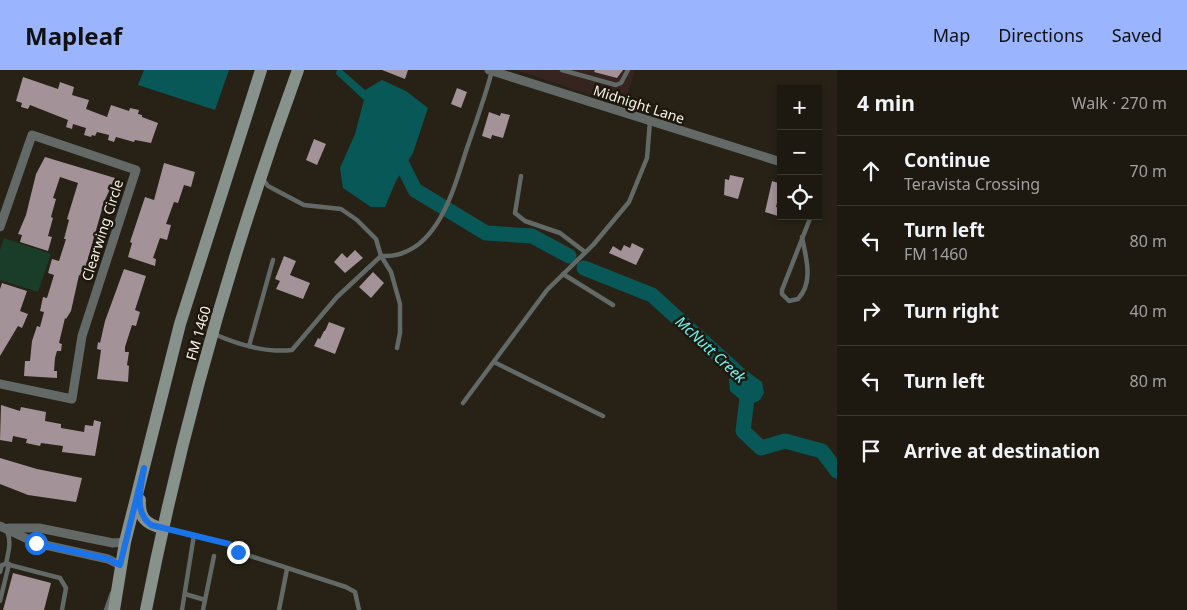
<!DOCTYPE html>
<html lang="en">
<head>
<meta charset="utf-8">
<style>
	body { margin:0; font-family:"Noto Sans",sans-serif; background:#252219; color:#f1f3f6 }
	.controls { position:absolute; right:15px; top:15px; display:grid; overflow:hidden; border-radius:0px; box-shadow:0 2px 8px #0003 }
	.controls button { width:45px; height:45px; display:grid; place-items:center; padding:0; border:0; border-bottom:1px solid #3b3830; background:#1d1910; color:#f1f3f6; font:25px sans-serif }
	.stop { position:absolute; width:15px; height:15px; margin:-11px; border:4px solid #1a73e8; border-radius:50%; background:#fff }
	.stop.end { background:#1a73e8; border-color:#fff; box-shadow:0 1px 5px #0008 }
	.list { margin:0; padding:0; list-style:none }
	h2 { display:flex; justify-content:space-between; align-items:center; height:65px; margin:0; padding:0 20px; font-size:21px }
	h2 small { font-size:16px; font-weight:400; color:#a0a09f }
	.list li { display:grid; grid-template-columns:32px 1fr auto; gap:15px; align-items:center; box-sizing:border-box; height:70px; padding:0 20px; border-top:1px solid #3b3830 }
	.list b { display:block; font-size:19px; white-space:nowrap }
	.list p { margin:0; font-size:16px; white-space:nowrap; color:#a0a09f }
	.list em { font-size:16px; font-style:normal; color:#a0a09f }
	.icon { flex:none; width:28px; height:28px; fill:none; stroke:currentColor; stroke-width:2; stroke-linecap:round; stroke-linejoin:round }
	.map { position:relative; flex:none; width:837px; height:540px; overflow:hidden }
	header { display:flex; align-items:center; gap:30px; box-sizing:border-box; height:70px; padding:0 25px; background:#9ab5fd; color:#111 }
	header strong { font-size:24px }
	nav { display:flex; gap:28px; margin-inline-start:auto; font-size:18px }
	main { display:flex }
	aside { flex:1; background:#1d1910 }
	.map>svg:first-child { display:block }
	.commercial { fill:#36241e }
	.green { fill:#1a3d2a }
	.water { fill:#085858 }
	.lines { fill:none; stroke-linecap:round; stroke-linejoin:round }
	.river { stroke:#085858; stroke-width:15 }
	.building { fill:#a39298 }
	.lane { stroke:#626966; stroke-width:4.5 }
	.street { stroke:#626966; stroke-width:9 }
	.secondary { stroke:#87928d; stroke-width:12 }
	.route { stroke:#1a73e8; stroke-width:6 }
	.labels { text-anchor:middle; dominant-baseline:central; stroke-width:5; stroke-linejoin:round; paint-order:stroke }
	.street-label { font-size:14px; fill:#f7f2eb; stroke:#1e180d }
	.water-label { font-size:15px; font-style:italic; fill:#70f4f4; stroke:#1e180d }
</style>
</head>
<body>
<header>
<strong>Mapleaf</strong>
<nav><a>Map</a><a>Directions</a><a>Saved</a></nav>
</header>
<main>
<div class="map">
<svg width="837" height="540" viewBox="0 0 837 540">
	<rect width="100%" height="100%" fill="#272116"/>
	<path class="commercial" d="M 516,0 L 635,0 L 624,36 Z"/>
	<path class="green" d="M 4,168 L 51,184 L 38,222 L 0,210 L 0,180 Z"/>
	<g class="water">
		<path d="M 144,0 L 229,0 L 215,40 L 138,15 Z"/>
		<path d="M 337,0 L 342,0 L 365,20 L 382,10 L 406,21 L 428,38 L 413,83 L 396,111 L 385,137 L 371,137 L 343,118 L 340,98 L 355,64 L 364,30 L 336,4 Z"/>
		<path d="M 735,299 L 748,302 L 762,312 L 764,323 L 760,330 L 748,336 L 730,321 L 729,309 Z"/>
	</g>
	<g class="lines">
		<g class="river">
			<path d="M 395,80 L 415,120 L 486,163 L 532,166 L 569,186"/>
			<path d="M 584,198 L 652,225 L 749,313 L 743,361 L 761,378 L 785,371 L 822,381 L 837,401"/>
		</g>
	</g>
	<g class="building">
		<path d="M 382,0 L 408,0 L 405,9 Z"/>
		<path d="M 595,0 L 623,0 L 617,8 L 594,2 Z"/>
		<path d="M 23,7 L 58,19 L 60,12 L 74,17 L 72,25 L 89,30 L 86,39 L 107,47 L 111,35 L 129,41 L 130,38 L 139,40 L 138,44 L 142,45 L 142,47 L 158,53 L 151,73 L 135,70 L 134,72 L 116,67 L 114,72 L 108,70 L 109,65 L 97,62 L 95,66 L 92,65 L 91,67 L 84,65 L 86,58 L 73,54 L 72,59 L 66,57 L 68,50 L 30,35 L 28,39 L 21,37 L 22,33 L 16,31 Z"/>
		<path d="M 457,18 L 467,22 L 461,38 L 451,34 Z"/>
		<path d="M 489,42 L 500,46 L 501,43 L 510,45 L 503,68 L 492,65 L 491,69 L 482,66 Z"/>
		<path d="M 314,69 L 326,74 L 317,95 L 306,90 Z"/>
		<path d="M 45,87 L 115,108 L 104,132 L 83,206 L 79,205 L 71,241 L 66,249 L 65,248 L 59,273 L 62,274 L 61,281 L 57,281 L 55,288 L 54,301 L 57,301 L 57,308 L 24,306 L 25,291 L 30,291 L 32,271 L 37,256 L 40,257 L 44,242 L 40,241 L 43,227 L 47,228 L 54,205 L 48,203 L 52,189 L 59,191 L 66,169 L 64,169 L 69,150 L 67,149 L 78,113 L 60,107 L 53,128 L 56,129 L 51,147 L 53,148 L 48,166 L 52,167 L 48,181 L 20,172 L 22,165 L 18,164 L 26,145 L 36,104 Z"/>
		<path d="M 164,93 L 195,102 L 191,117 L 184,115 L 178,133 L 174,132 L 166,154 L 171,155 L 167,170 L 160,168 L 153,188 L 156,189 L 155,196 L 128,187 L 132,173 L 130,172 L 145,127 L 154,130 Z"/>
		<path d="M 730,105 L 744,108 L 738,129 L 724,125 L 725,109 L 729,110 Z"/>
		<path d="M 772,111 L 781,114 L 776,137 L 780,138 L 778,146 L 765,142 Z"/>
		<path d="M 632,173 L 644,179 L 636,195 L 609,183 L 613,176 L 621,181 L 624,175 L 630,178 Z"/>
		<path d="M 355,180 L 363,188 L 345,203 L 334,192 L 342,183 L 347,188 Z"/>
		<path d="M 284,186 L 296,191 L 290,205 L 310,213 L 303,229 L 276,219 L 280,211 L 275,209 Z"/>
		<path d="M 124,199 L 146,206 L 135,240 L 140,242 L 136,256 L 132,255 L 125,277 L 125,282 L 129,282 L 127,295 L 129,296 L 128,312 L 97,309 L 101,280 L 97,279 L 98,272 L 100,273 L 105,251 Z"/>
		<path d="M 373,202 L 384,213 L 371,228 L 359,217 Z"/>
		<path d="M 2,213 L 27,221 L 20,241 L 28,244 L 22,258 L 18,256 L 0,286 L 0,219 Z"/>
		<path d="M 329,252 L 345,258 L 335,284 L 314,276 L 318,268 L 320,269 L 324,261 L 325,261 Z"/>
		<path d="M 1,335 L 20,341 L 21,337 L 46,342 L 45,351 L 61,354 L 61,358 L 84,362 L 85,355 L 93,356 L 94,350 L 101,352 L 95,386 L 62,382 L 63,376 L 41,373 L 40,376 L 26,373 L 27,369 L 13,366 L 12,372 L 0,370 Z"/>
		<path d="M 0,388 L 37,399 L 82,408 L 76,432 L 28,425 L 0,414 Z"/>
		<path d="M 13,503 L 51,513 L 44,540 L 3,540 Z"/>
	</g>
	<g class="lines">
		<g class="lane">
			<path d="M 562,0 L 616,15 L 621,13 L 628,0"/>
			<path d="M 521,106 L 515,143 L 525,151 L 560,163 L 585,182"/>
			<path d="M 263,109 L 268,116 L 304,135 L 341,139 L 357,150 L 376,169 L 381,186 L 391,202 L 400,234 L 400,263 L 397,278"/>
			<path d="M 818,115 L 818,122"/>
			<path d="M 802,167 C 806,188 814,212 798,229 L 789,231 L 782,224 L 782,220 L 811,146"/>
			<path d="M 563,204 L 613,235"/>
			<path d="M 214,264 C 239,275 265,283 292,280 L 337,227 L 381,186 C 437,189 454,118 467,78 C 476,52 485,27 492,1"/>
			<path d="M 249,276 L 273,190"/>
			<path d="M 494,292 L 603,346"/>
			<path d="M 463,333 L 547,220 L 593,175 L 629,132 L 647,88 L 650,51"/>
			<path d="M 166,459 L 194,465 L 182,540"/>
			<path d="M 194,465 L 229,474 L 238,482 L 346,517 L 355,522 L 359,540"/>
			<path d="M 6,494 L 60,508 L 66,518 L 62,540"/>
			<path d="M 0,502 L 2,495 L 6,494 C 8,483 12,472 7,461"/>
			<path d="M 185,524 L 205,530"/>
			<path d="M 0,531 L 9,494"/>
			<path d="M 106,540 L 112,523"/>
			<path d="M 203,540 L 214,486"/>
			<path d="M 279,540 L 287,499"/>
		</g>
		<g class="street">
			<path d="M 489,0 L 781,92"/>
			<path d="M 0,157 L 32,65 L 136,100 L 82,266 L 72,329 L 0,314"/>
			<path d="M 0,456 L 36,473 L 108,489 L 120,495"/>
			<path d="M 9,458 L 39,458 L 113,473 L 125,472"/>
		</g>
		<g class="secondary">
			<path d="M 140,430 C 139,447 145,454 162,458"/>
			<path d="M 114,540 L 125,472 L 180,254 L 261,0"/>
			<path d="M 146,540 C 182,357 234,175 298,0"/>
		</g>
	</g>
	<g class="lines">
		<path class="route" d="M 36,473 L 108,489 L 120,495 L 144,398 C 141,418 133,441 151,455 L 229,474 L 238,482"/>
	</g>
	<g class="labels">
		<g class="street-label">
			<text transform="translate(639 34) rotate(18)">Midnight Lane</text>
			<text transform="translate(102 160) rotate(-72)">Clearwing Circle</text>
			<text transform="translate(198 263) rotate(-74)">FM 1460</text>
		</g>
		<g class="water-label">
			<text transform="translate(711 279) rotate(43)">McNutt Creek</text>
		</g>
	</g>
</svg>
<div class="controls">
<button>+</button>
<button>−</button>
<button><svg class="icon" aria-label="locate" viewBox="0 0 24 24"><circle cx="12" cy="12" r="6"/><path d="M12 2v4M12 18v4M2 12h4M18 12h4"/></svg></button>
</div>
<div class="stop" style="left:36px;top:473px"></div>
<div class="stop end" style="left:238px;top:482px"></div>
</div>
<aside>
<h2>4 min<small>Walk · 270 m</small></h2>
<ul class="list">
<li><svg class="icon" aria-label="ahead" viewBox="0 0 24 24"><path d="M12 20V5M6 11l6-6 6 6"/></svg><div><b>Continue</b><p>Teravista Crossing</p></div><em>70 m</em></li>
<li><svg class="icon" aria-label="left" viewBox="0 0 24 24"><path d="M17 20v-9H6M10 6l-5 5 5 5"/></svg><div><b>Turn left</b><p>FM 1460</p></div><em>80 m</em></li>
<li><svg class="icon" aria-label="right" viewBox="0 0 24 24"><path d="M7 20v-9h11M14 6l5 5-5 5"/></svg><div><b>Turn right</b></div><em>40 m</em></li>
<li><svg class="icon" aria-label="left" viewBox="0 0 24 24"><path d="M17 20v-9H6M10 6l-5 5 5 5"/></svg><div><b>Turn left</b></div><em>80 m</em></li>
<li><svg class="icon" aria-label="arrive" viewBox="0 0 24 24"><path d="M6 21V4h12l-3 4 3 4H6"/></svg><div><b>Arrive at destination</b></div></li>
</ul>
</aside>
</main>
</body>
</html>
